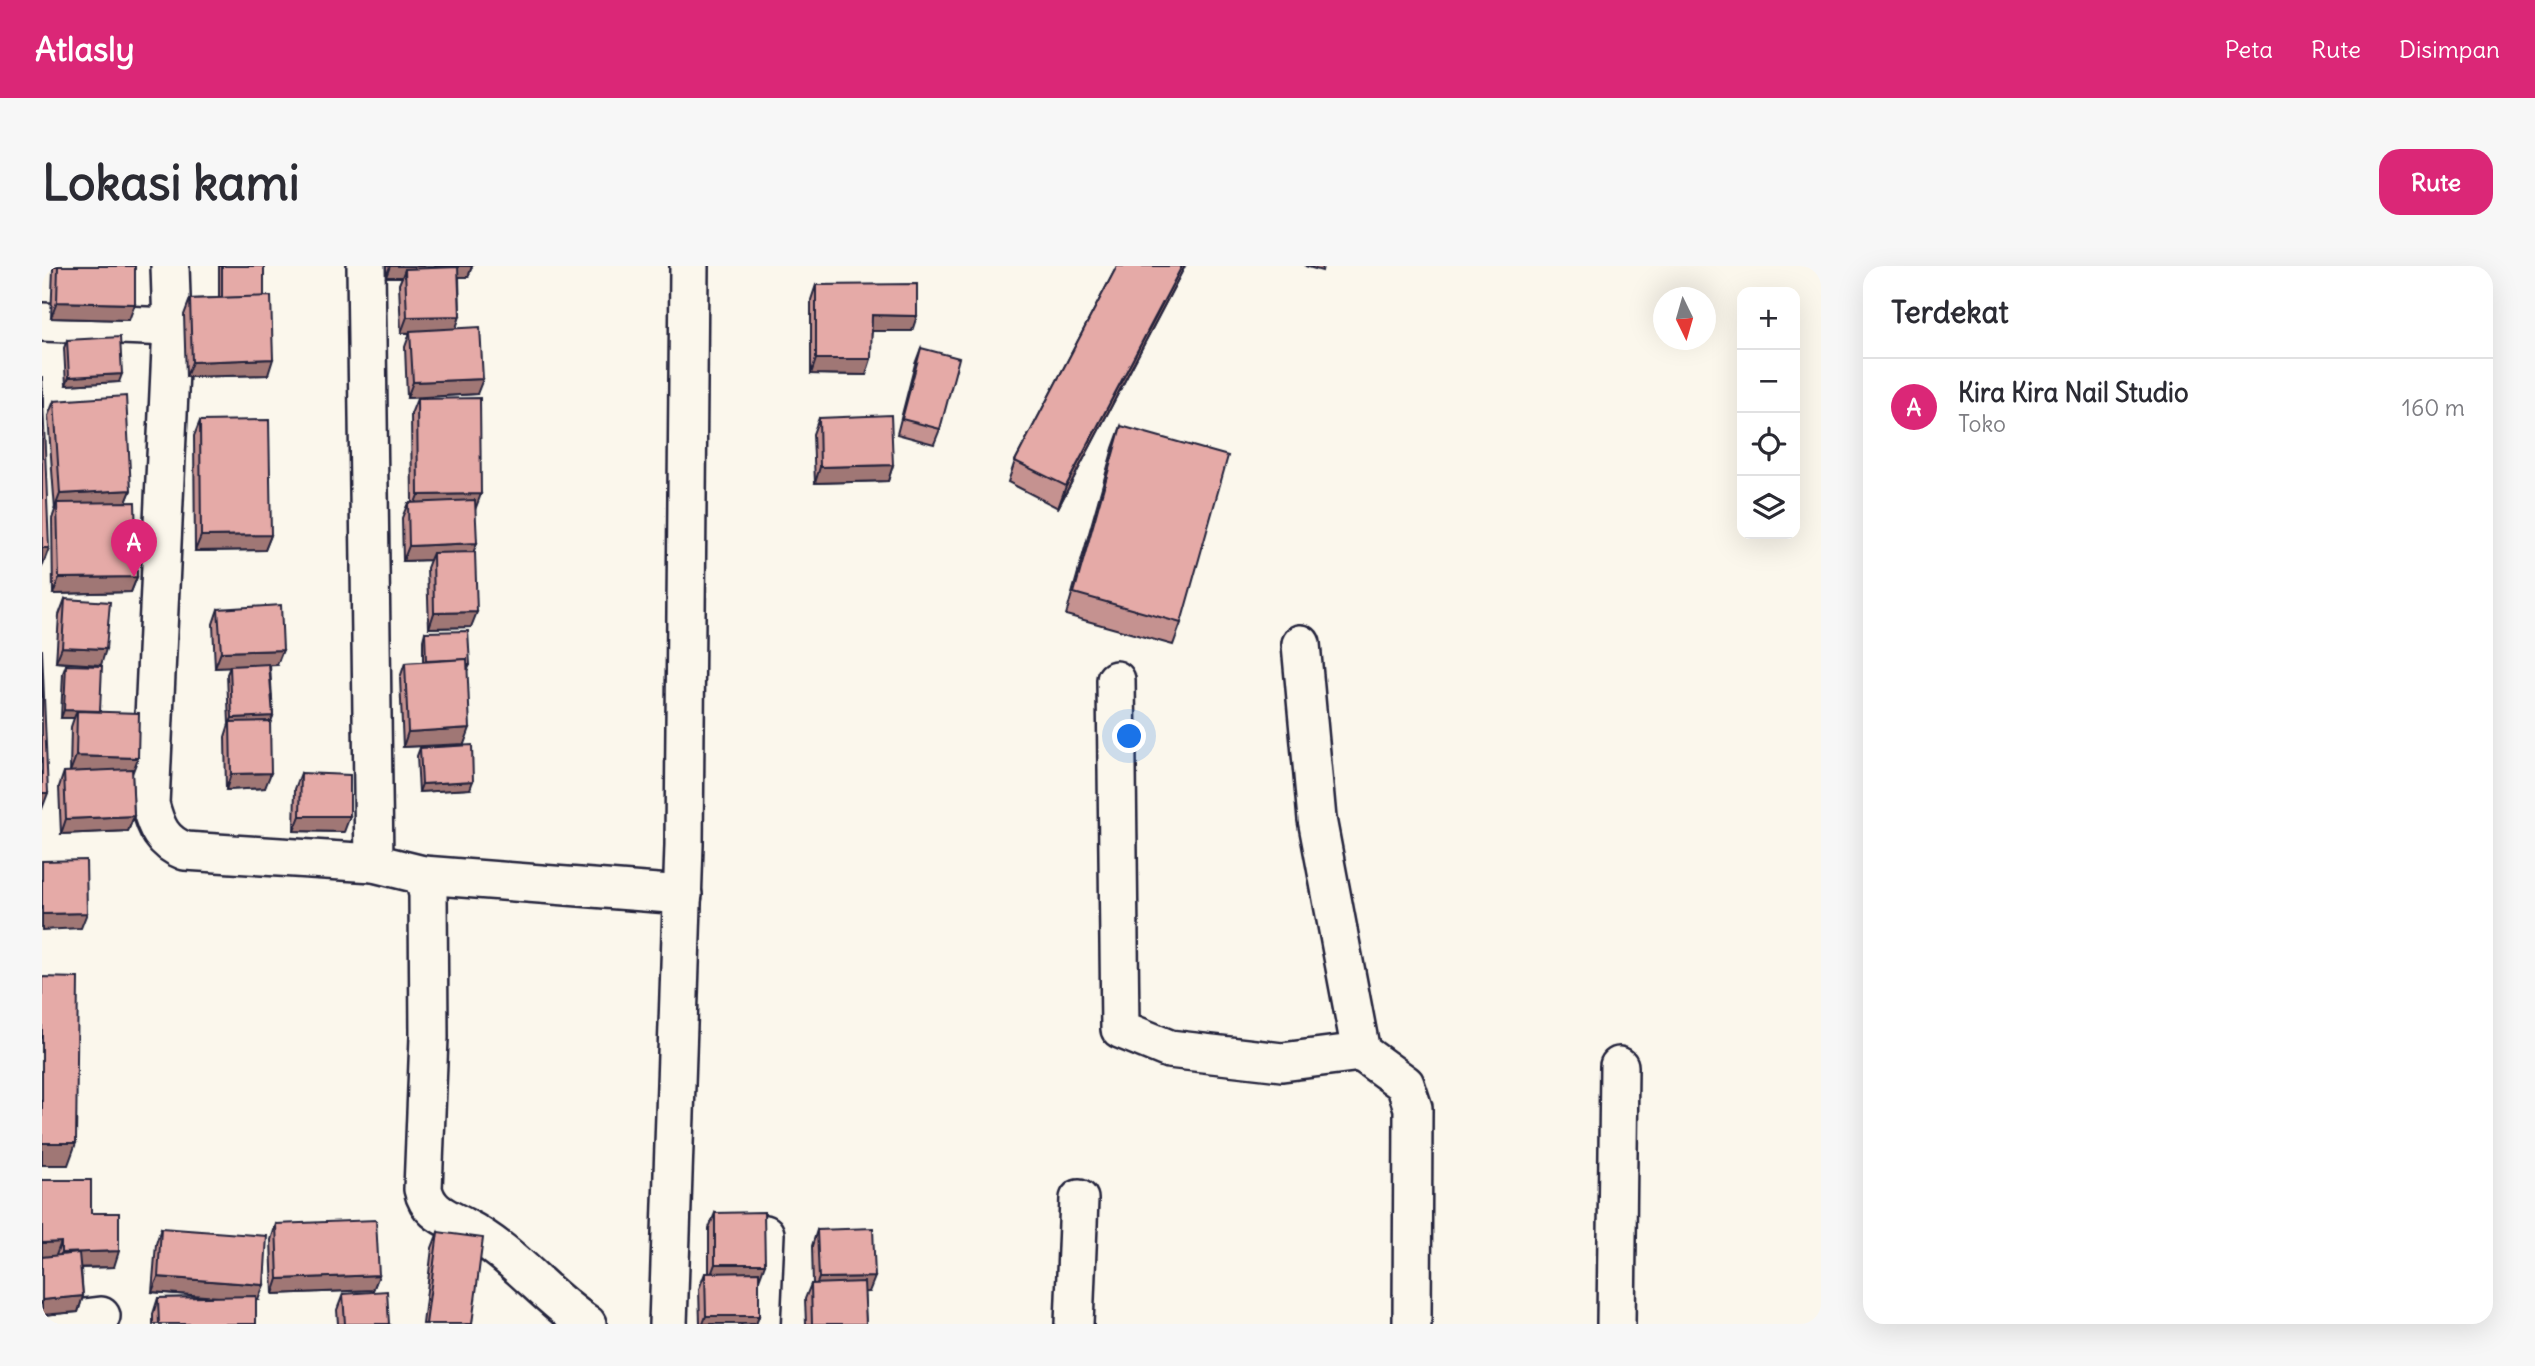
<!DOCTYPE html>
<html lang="id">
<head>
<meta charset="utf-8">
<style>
	body { margin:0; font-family:Delius,sans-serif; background:#f7f7f7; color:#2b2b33 }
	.controls { position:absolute; right:21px; top:21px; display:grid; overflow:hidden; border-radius:14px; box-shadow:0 7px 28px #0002 }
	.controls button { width:63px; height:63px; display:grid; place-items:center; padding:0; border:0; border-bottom:2px solid #e1e1e2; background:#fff; color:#2b2b33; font:35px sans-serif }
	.compass { position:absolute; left:1611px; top:21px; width:63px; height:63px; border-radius:50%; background:#fff; box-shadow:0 7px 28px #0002; rotate:175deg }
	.you { position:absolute; left:1088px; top:471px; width:24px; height:24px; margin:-18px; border:5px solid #fff; border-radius:50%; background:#1a73e8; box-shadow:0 0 0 10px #1a73e833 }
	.badge { display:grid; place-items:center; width:46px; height:46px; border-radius:50%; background:#db2777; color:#fff; font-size:23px; font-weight:700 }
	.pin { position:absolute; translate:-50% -58px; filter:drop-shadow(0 2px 4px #0008) }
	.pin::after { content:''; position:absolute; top:37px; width:24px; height:21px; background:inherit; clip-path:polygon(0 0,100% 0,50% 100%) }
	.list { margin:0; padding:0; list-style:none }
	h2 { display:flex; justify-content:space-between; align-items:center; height:91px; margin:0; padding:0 28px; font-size:30px }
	h2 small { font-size:23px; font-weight:400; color:#7c7c81 }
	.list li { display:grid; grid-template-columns:46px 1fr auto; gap:21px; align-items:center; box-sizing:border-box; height:98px; padding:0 28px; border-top:2px solid #e1e1e2 }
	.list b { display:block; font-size:26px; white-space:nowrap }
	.list p { margin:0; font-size:23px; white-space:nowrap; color:#7c7c81 }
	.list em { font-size:23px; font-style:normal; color:#7c7c81 }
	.icon { flex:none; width:38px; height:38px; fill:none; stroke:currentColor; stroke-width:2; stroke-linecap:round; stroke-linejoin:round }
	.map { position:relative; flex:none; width:1779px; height:1058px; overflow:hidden; border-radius:21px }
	header { display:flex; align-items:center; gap:42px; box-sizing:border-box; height:98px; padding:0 35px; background:#db2777; color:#fff }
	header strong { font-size:33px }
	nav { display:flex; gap:38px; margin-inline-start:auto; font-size:24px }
	.intro { display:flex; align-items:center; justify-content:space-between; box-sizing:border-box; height:168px; padding:0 42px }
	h1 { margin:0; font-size:49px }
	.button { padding:18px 32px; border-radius:21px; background:#db2777; color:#fff; font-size:24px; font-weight:700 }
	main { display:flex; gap:42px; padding:0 42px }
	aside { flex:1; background:#fff; border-radius:21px; box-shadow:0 7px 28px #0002 }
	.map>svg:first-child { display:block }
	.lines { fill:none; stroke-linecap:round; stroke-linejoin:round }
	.minor-casing { stroke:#22223b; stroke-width:42 }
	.minor { stroke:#fbf7ec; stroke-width:37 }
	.wall { fill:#c59290; stroke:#22223b; stroke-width:2 }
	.shaded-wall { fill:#a07775; stroke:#22223b; stroke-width:2 }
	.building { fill:#e5aaa7; stroke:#22223b; stroke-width:2 }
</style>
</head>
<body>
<header>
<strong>Atlasly</strong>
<nav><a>Peta</a><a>Rute</a><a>Disimpan</a></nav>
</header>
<div class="intro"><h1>Lokasi kami</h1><a class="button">Rute</a></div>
<main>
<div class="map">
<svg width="1779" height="1058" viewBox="0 0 1779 1058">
	<rect width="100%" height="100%" fill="#fbf7ec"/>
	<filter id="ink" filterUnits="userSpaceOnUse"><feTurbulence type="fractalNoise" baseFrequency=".0143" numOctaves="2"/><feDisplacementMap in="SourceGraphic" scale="14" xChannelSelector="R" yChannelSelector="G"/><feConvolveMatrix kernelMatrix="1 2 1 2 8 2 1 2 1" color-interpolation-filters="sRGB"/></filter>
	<g filter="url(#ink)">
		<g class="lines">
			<g class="minor-casing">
				<g id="minor">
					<path d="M 128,0 L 130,61 L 108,538 C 114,561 120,576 143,585 L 332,597 L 381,609 L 641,629"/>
					<path d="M 324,0 L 332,597"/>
					<path d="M 0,56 L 130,61"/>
					<path d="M 1259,378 L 1275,553 L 1319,786 L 1363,818 L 1371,842 L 1370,1058"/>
					<path d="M 1074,414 L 1078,763 L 1127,783 L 1240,796 L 1319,786"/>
					<path d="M 381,609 L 386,628 L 387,771 L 381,923 C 386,946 403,951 422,961 C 470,985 501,1029 545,1058"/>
					<path d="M 0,1057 L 59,1050"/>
					<path d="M 626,1058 L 642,579 L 647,0"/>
					<path d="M 719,1058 L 723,968"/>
					<path d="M 1032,1058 L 1037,933"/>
					<path d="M 1574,1058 L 1577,800"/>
				</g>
			</g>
			<use href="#minor" class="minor"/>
		</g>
		<g class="wall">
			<path d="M 12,0 L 93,0 L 87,54 L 9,52 L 11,3 Z"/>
			<path d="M 177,0 L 222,0 L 222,31 L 226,109 L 144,111 L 142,49 L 148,33 L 177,32 Z"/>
			<path d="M 344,0 L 430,0 L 426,11 L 417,11 L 418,50 L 413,63 L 435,128 L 365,132 L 363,81 L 368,67 L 359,67 L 357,18 L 360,11 L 344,11 Z"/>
			<path d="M 1075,0 L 1143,0 L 1016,242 L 966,216 L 973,195 Z"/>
			<path d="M 1263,0 L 1281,0 L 1280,5 Z"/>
			<path d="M 774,19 L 870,65 L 830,65 L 824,109 L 769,108 L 769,34 Z"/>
			<path d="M 25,74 L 77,116 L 24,119 L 22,82 Z"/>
			<path d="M 879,82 L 898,163 L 892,178 L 855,168 L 873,98 Z"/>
			<path d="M 375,133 L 433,243 L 429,361 L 387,362 L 385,302 L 388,294 L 361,295 L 360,252 L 366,237 L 370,237 L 369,148 Z"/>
			<path d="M 12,135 L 89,224 L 84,236 L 95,311 L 89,326 L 11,328 L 10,253 L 13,244 L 6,150 Z"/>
			<path d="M 777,152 L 851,199 L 846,215 L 773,217 L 771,168 Z"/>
			<path d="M 158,155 L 229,269 L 223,284 L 153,285 L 152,170 Z"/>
			<path d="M 1079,160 L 1139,357 L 1131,379 L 1024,349 L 1071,182 Z"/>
			<path d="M 23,333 L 59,399 L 14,396 L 17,349 Z"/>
			<path d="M 176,343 L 235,399 L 228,399 L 231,450 L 228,457 L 223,522 L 184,524 L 183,471 L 187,458 L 185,408 L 188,401 L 173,402 L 171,358 Z"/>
			<path d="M 383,366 L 428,399 L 425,405 L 422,478 L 361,481 L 358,412 L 363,397 L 381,396 L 381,374 Z"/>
			<path d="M 24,399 L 58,446 L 90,508 L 92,550 L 86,565 L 19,568 L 17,521 L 22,506 L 28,506 L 29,461 L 32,452 L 19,452 L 21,407 Z"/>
			<path d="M 378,482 L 428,523 L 377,526 L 375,490 Z"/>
			<path d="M 259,507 L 302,566 L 252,565 L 253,523 Z"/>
			<path d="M 0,914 L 49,947 L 72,1001 L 39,1002 L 41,1030 L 36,1046 L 0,1049 Z"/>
			<path d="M 673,947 L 717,1014 L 717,1050 L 714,1058 L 658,1058 L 657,1023 L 663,1007 L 667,1007 L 667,962 Z"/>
			<path d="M 234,958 L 337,1009 L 331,1024 L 231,1028 L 229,974 Z"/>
			<path d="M 119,962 L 216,1034 L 214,1034 L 214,1058 L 111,1058 L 111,1048 L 116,1032 L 174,1031 L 110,1026 L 114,978 Z"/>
			<path d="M 775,964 L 827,1026 L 822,1026 L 824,1058 L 764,1058 L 763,1033 L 769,1018 L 771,1018 L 770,980 Z"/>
			<path d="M 396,966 L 430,1058 L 381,1058 L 390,982 Z"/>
			<path d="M 301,1028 L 347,1058 L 296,1058 L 295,1044 Z"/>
		</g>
		<g class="shaded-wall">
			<path d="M 348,0 L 430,0 L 426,11 L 363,11 L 363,3 L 360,11 L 344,11 Z"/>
			<path d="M 1140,0 L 1143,0 L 1016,242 L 1024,220 Z"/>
			<path d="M 15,36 L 93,38 L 87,54 L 9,52 Z"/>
			<path d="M 830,49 L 875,50 L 870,65 L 824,65 Z"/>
			<path d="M 418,50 L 413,65 L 359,67 L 365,51 Z"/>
			<path d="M 231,93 L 226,109 L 144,111 L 150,96 Z"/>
			<path d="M 774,93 L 829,93 L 824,109 L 769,108 Z"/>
			<path d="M 80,108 L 77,116 L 24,119 L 27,111 Z"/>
			<path d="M 441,113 L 435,128 L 365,132 L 371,116 Z"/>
			<path d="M 851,199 L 846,215 L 773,217 L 778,201 Z"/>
			<path d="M 89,224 L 83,239 L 15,237 L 12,244 L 18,228 Z"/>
			<path d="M 439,228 L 433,244 L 370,245 L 376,229 Z"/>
			<path d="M 229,269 L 223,284 L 153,285 L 159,270 Z"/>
			<path d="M 435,277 L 429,292 L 391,287 L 388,294 L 361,295 L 367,280 Z"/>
			<path d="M 0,282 L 7,282 L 0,301 Z"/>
			<path d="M 95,311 L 89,326 L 11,328 L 17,312 Z"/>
			<path d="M 435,346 L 429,361 L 387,362 L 392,347 Z"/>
			<path d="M 20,381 L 64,383 L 59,399 L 14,396 Z"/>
			<path d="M 241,384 L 235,399 L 173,402 L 179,386 Z"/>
			<path d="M 22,444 L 58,445 L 35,445 L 32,452 L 19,452 Z"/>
			<path d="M 231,450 L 228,458 L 188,457 L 190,452 Z"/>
			<path d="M 428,462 L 422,478 L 361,481 L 366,466 Z"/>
			<path d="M 34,490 L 96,492 L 90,508 L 28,506 Z"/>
			<path d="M 229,507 L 223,522 L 184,524 L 189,508 Z"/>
			<path d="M 431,515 L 428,523 L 377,526 L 380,518 Z"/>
			<path d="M 0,527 L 6,527 L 0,543 Z"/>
			<path d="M 92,550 L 86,565 L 19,568 L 24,553 Z"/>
			<path d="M 258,550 L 308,550 L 302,566 L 252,565 Z"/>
			<path d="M 45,647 L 39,662 L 0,664 L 0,648 Z"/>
			<path d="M 0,877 L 34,877 L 26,899 L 0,899 Z"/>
			<path d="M 19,976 L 13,992 L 0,992 L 0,977 Z"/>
			<path d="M 77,985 L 72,1001 L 13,1002 L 19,987 Z"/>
			<path d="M 673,998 L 723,998 L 717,1014 L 667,1014 Z"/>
			<path d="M 337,1009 L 331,1024 L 231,1028 L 236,1013 Z"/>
			<path d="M 116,1011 L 222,1019 L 216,1034 L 110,1026 Z"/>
			<path d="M 833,1011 L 827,1026 L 771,1028 L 777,1012 Z"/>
			<path d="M 41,1030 L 36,1046 L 0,1049 L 0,1034 Z"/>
			<path d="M 664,1050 L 717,1050 L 714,1058 L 661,1058 Z"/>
		</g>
		<g class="building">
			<path d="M 16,0 L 93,0 L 93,38 L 15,36 Z"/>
			<path d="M 180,0 L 222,0 L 222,31 L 180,32 Z"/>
			<path d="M 1075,0 L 1140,0 L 1024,220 L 973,195 Z"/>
			<path d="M 416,1 L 418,50 L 365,51 L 363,3 Z"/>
			<path d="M 875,18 L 875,50 L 830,49 L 829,93 L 774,93 L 774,19 Z"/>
			<path d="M 229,30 L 231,93 L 150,96 L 148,33 Z"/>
			<path d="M 438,61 L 441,113 L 371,116 L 368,65 Z"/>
			<path d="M 78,71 L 80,108 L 27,111 L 25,74 Z"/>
			<path d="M 879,82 L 917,92 L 898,163 L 860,153 Z"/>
			<path d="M 0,110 L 7,282 L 0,282 Z"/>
			<path d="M 84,130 L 89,224 L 18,228 L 12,135 Z"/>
			<path d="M 438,132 L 439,228 L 376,229 L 375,133 Z"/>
			<path d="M 849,149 L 851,199 L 778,201 L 777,152 Z"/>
			<path d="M 227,154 L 229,269 L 159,270 L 158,155 Z"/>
			<path d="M 1079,160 L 1186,190 L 1139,357 L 1032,327 Z"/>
			<path d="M 433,234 L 435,277 L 367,280 L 366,237 Z"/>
			<path d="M 93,236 L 95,311 L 17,312 L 15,237 Z"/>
			<path d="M 433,286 L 435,346 L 392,347 L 391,287 Z"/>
			<path d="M 23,333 L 68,336 L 64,383 L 20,381 Z"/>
			<path d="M 239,339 L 241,384 L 179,386 L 176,343 Z"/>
			<path d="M 426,365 L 428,399 L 425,399 L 425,393 L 384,395 L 383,366 Z"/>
			<path d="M 0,383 L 6,527 L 0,527 Z"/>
			<path d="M 425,393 L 428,462 L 366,466 L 363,397 Z"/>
			<path d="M 227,398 L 231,450 L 190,452 L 188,400 Z"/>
			<path d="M 24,399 L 60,400 L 58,445 L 22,444 Z"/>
			<path d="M 35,445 L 97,447 L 96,492 L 34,490 Z"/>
			<path d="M 228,455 L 229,507 L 189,508 L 188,456 Z"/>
			<path d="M 430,479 L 431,515 L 380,518 L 378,482 Z"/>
			<path d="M 90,503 L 92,550 L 24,553 L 22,506 Z"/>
			<path d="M 259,507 L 308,509 L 308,550 L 258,550 Z"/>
			<path d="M 44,594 L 45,647 L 0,648 L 0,595 Z"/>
			<path d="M 0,711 L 36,712 L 34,877 L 0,877 Z"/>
			<path d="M 0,914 L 49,914 L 49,947 L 77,947 L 77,985 L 19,987 L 19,976 L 0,977 Z"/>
			<path d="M 722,946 L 723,998 L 673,998 L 673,947 Z"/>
			<path d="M 334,954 L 337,1009 L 236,1013 L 234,958 Z"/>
			<path d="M 119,962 L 225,970 L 222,1019 L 116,1011 Z"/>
			<path d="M 831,962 L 833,1011 L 777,1012 L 775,964 Z"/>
			<path d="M 396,966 L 441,972 L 430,1058 L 384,1058 Z"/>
			<path d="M 37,987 L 41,1030 L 0,1034 L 0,991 Z"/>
			<path d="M 717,1006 L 717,1050 L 664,1050 L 663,1007 Z"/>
			<path d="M 822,1016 L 824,1058 L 770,1058 L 769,1018 Z"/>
			<path d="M 345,1025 L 347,1058 L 303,1058 L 301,1028 Z"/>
			<path d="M 214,1030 L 214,1058 L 117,1058 L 116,1032 Z"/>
		</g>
	</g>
</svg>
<div class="controls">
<button>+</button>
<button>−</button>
<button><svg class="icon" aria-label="locate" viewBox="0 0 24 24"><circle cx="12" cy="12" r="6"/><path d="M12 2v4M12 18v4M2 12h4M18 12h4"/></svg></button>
<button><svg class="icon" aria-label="layers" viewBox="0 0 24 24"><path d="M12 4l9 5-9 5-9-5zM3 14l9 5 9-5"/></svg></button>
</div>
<svg class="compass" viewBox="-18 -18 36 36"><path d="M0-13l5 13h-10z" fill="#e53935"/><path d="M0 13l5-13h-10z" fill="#7c7c81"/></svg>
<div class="you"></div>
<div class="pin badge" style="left:92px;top:311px">A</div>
</div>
<aside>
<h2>Terdekat<small></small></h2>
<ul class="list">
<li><span class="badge">A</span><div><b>Kira Kira Nail Studio</b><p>Toko</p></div><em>160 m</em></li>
</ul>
</aside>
</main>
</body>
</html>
